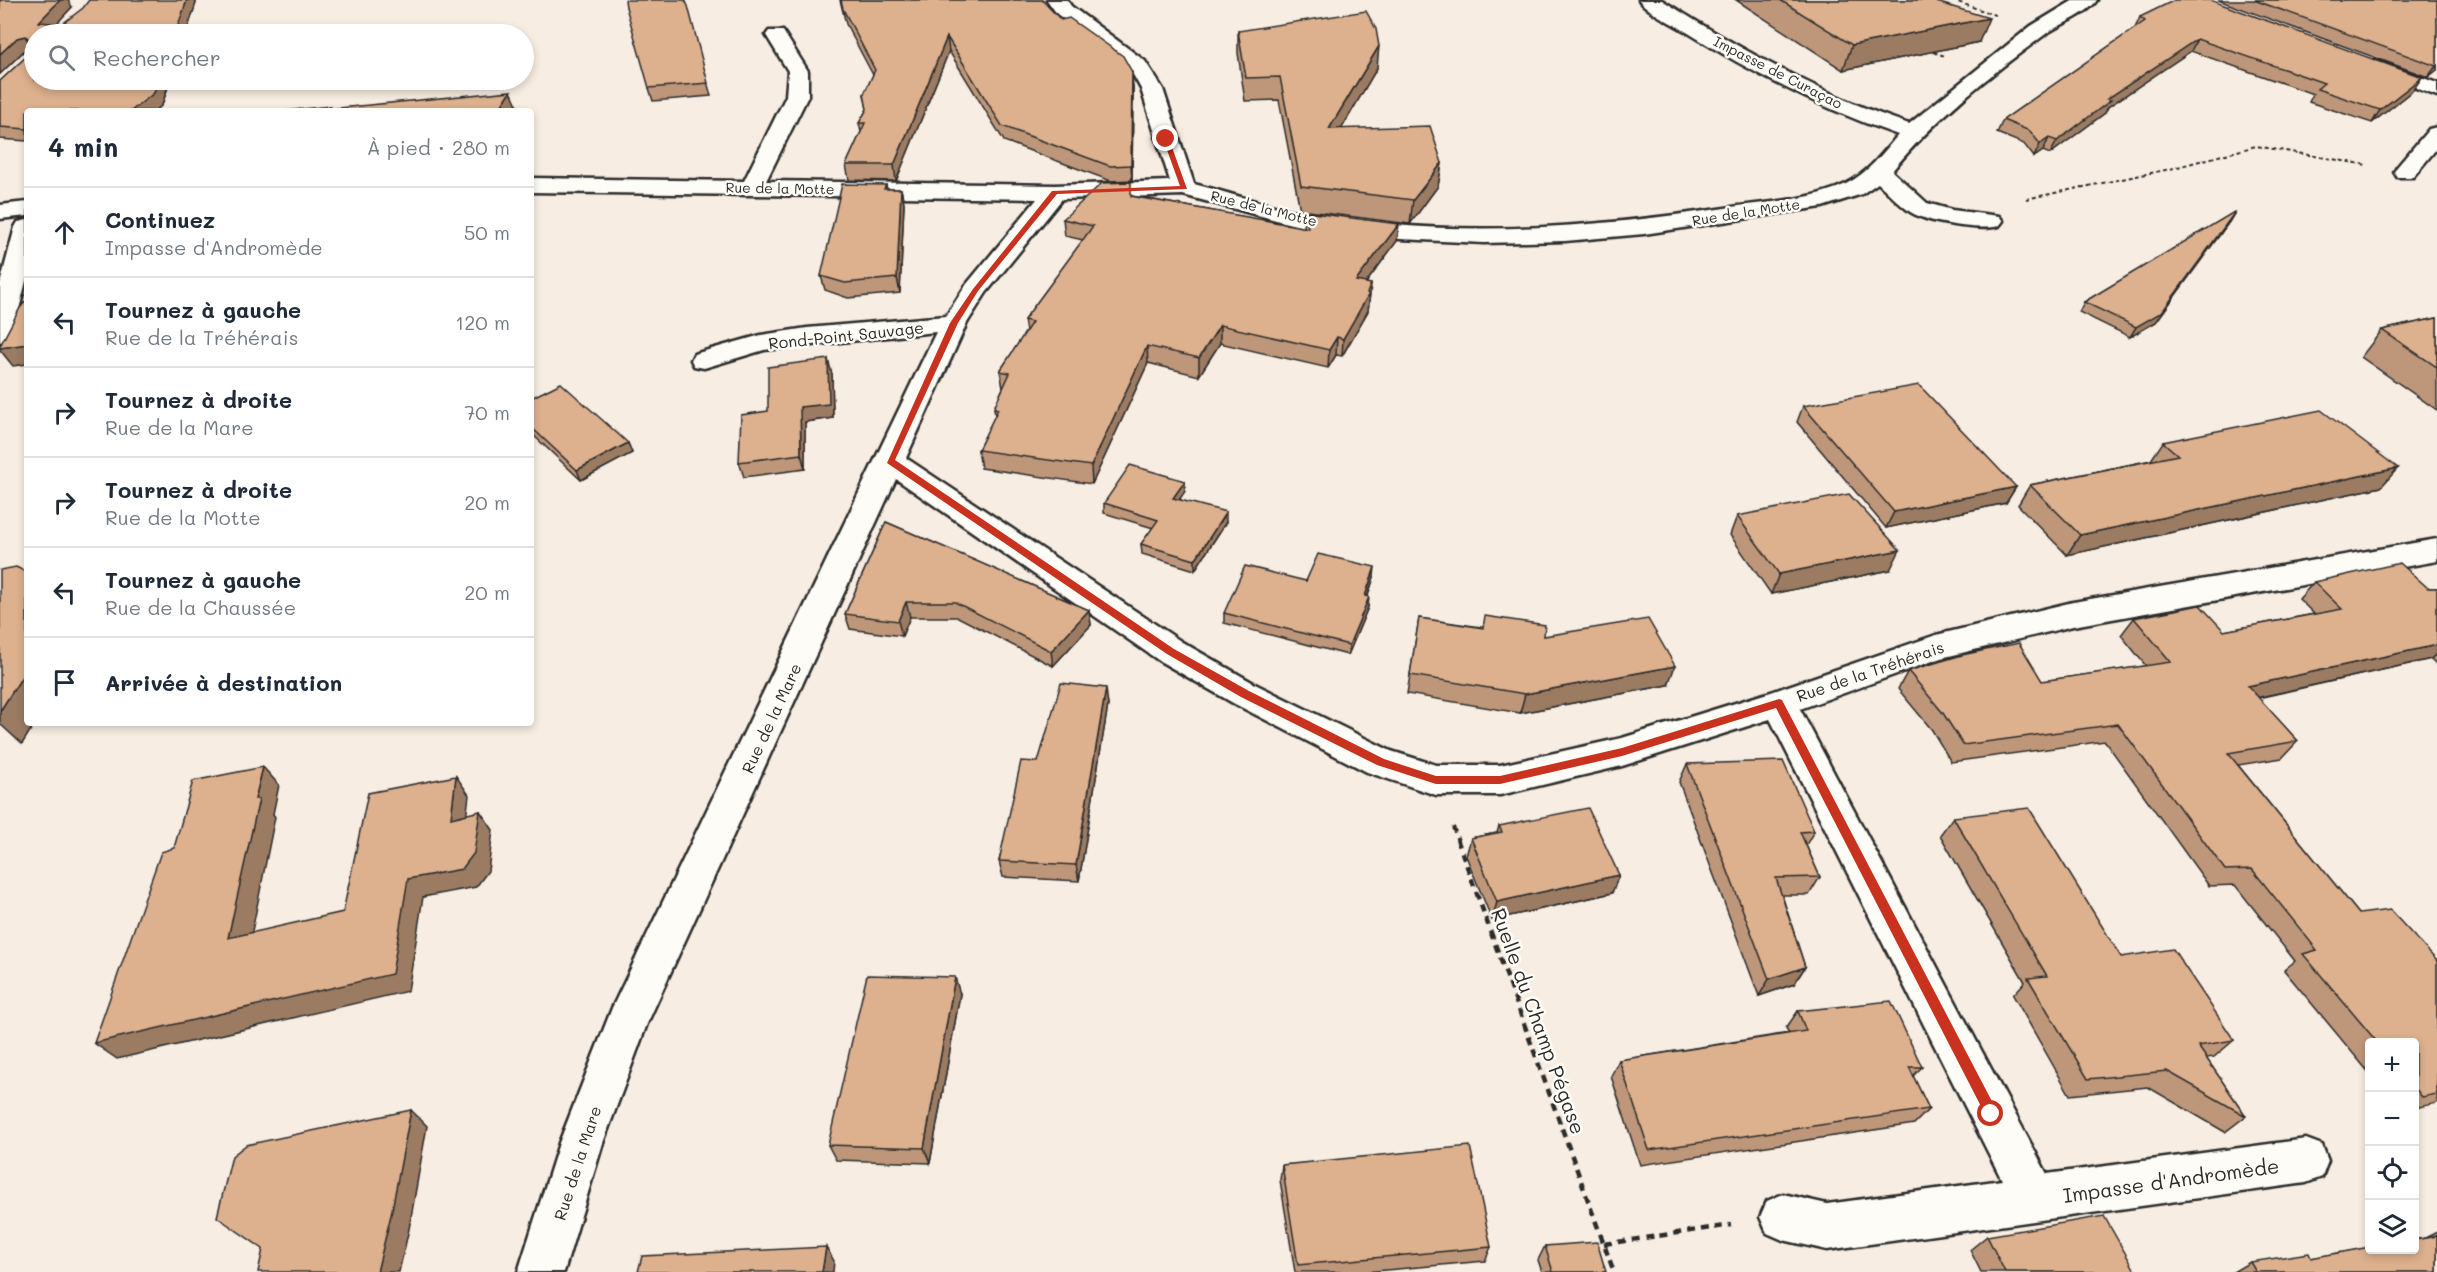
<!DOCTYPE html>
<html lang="fr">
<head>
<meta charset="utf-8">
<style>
	body { margin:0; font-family:Mali,sans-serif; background:#f2f2f3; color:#1f2937 }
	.controls { position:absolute; right:18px; bottom:18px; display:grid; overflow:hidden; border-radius:6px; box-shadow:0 3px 9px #0003 }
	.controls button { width:54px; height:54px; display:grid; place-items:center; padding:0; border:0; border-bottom:2px solid #e0e1e3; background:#fff; color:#1f2937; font:30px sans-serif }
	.stop { position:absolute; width:18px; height:18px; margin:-14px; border:4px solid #c8321e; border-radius:50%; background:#fff }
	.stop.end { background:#c8321e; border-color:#fff; box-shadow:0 2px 6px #0008 }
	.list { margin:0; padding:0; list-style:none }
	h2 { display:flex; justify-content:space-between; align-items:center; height:78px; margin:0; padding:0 24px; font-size:26px }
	h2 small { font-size:20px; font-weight:400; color:#747a83 }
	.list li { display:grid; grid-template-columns:39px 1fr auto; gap:18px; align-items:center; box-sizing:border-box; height:90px; padding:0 24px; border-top:2px solid #e0e1e3 }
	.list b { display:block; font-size:22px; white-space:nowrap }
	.list p { margin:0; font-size:20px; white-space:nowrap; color:#747a83 }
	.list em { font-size:20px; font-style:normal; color:#747a83 }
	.icon { flex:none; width:33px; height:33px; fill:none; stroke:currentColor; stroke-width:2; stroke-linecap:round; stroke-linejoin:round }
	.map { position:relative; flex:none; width:2437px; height:1272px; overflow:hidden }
	.search { position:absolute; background:#fff; box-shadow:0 3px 9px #0003; left:24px; top:24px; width:510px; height:66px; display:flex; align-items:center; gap:15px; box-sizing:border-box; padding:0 21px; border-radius:33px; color:#747a83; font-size:22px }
	.panel { position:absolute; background:#fff; box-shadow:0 3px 9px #0003; left:24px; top:108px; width:510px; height:618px; border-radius:6px }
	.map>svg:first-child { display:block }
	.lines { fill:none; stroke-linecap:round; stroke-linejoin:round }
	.minor-casing { stroke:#2b2b2b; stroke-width:5 }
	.path-far2 { stroke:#2b2b2b; stroke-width:2; stroke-dasharray:4 3; stroke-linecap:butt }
	.path-far1 { stroke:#2b2b2b; stroke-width:4; stroke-dasharray:6 4.5; stroke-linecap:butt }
	.path { stroke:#2b2b2b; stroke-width:4.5; stroke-dasharray:8 6; stroke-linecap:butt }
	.minor { fill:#fdfcf7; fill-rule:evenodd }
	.wall { fill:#be977a; stroke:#2b2b2b; stroke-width:1.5 }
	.shaded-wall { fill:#9b7b63; stroke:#2b2b2b; stroke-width:1.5 }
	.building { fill:#ddb08e; stroke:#2b2b2b; stroke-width:1.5 }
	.route { fill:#c8321e }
	.labels { text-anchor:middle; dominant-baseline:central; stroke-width:5; stroke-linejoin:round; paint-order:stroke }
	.far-street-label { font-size:14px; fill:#2b2b2b; stroke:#fdfcf7 }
	.street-label { font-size:16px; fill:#2b2b2b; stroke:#fdfcf7 }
	.near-street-label { font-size:20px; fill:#2b2b2b; stroke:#fdfcf7 }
</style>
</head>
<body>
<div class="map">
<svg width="2437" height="1272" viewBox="0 0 2437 1272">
	<rect width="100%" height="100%" fill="#f7ede2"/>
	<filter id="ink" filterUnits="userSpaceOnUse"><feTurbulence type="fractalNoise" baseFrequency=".0167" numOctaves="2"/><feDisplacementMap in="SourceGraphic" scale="12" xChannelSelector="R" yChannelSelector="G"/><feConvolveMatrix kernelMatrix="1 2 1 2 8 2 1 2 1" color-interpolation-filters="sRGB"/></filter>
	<g filter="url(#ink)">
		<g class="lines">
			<g class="minor-casing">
				<g id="minor">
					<path d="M 1047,0 L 1067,0 L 1071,6 L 1145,61 L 1163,89 L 1194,184 C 1230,193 1267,206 1304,213 C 1444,239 1586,229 1725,208 C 1764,202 1810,201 1846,184 C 1868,173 1883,153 1898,135 C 1822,109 1752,73 1685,31 C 1671,22 1649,13 1639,0 L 1662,0 C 1740,49 1821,95 1909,124 L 2031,26 L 2074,0 L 2097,0 C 2086,16 2059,24 2043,36 C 1989,76 1934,119 1892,171 L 1927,203 L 1952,210 L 1999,216 L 2003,221 L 1999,226 C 1980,231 1925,223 1909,211 C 1898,203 1888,192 1878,183 L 1862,194 L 1822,207 L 1644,234 L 1565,241 L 1484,243 L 1400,239 L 1302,227 L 1183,195 L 1062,199 L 986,293 L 967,323 L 906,458 L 1182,642 L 1257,685 L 1391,751 L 1436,765 L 1500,765 L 1622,738 L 1771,692 L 1936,635 L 2073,602 L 2437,539 L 2437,561 L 2073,626 L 1941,658 L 1800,709 L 2047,1174 L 2306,1139 L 2322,1145 L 2328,1161 L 2322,1177 L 2306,1183 L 1827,1250 L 1783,1240 L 1767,1233 L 1760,1217 L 1767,1201 L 1783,1194 L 1827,1204 L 2002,1180 L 1770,719 L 1622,766 L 1500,795 L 1436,795 L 1367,772 L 1233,703 L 1158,660 L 896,479 L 647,1024 L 603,1143 L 564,1272 L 518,1272 L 559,1143 L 612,1008 L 936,332 L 764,350 L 704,368 L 694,366 L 691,360 L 694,354 L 761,335 L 807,328 L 946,316 L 966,285 L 1037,199 L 531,192 L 531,178 L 744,181 L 786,96 L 788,71 L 766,35 L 769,31 L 783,31 L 808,71 L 808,96 L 766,181 L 1055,185 L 1170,181 L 1141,89 L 1130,69 L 1057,14 Z"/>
					<path d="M 2375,60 L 2437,83 L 2437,96 L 2368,70 L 2365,66 L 2368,62 Z"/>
					<path d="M 2437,127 L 2437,148 L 2413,177 L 2397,177 L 2394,172 L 2397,167 L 2429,129 Z"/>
					<path d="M 27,202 L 27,216 L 0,219 L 0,205 Z"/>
					<path d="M 27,220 L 27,277 L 13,334 L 9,340 L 0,342 L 0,284 L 15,227 L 18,222 Z"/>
				</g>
			</g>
			<g class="path-far2">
				<path d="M 1952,0 L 1995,15"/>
				<path d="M 1927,50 L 1945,56"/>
				<path d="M 2026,199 L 2170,169 L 2256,146 L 2367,165"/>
			</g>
			<path class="path-far1" d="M 1453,827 L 1458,841"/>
			<g class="path">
				<path d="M 1457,839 L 1614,1272"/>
				<path d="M 1604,1244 L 1731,1225"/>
			</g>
			<use href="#minor" class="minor"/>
		</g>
		<g class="wall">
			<path d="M 0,0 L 72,7 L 56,24 L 62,24 L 196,3 L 162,105 L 155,111 L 27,111 L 27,141 L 0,139 L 0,81 L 27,56 L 28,50 L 25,50 L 0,74 Z"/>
			<path d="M 685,0 L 711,96 L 653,101 L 649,88 Z"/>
			<path d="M 840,0 L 1042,0 L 1061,20 L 1133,86 L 1132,180 L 1111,181 L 1004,141 L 949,51 L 896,181 L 849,180 L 846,165 L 861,132 L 859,123 L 867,109 L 864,94 L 873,75 L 846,24 Z"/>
			<path d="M 1736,0 L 1930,0 L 1979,42 L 1843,70 Z"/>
			<path d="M 2218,0 L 2437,0 L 2437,70 L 2428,77 Z"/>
			<path d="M 2140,17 L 2422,77 L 2413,90 L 2372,123 L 2309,102 L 2313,94 L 2191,51 L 2108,107 L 2105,113 L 2050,154 L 2043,151 L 2034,157 L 2024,144 L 1997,133 L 2003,120 L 2135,28 Z"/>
			<path d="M 1238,31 L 1377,68 L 1341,128 L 1442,163 L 1438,186 L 1410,224 L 1300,210 L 1279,100 L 1245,101 L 1238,53 Z"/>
			<path d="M 886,185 L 887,189 L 901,189 L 904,203 L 900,293 L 848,298 L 825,290 L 821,276 Z"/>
			<path d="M 1132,196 L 1304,228 L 1305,212 L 1397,241 L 1366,283 L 1371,284 L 1368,311 L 1342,356 L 1336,355 L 1328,368 L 1220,343 L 1199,376 L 1148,363 L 1092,484 L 981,468 L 978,450 L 995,416 L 994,408 L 1003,388 L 1000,371 L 1026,332 L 1024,320 L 1083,240 L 1065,236 L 1063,219 Z"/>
			<path d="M 2235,212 L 2229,222 L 2156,322 L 2130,337 L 2079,312 L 2084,302 Z"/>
			<path d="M 2437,318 L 2437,410 L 2361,357 L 2382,330 Z"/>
			<path d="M 832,374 L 833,418 L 805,422 L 805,469 L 744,477 L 739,462 L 768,411 Z"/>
			<path d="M 531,398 L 628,443 L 632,453 L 581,480 L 531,433 Z"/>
			<path d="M 1803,406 L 2016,487 L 2006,503 L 1886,528 L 1797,422 Z"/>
			<path d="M 2163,442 L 2381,487 L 2067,555 L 2018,505 L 2030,485 L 2151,460 Z"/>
			<path d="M 1185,481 L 1185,491 L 1179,499 L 1226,522 L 1195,570 L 1142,554 L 1141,544 L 1153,528 L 1104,513 L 1104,503 Z"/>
			<path d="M 1737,516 L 1890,570 L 1771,594 L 1730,535 Z"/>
			<path d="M 886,522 L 1089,610 L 1091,625 L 1053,666 L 958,617 L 910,617 L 902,636 L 850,629 L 845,614 Z"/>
			<path d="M 1374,577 L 1368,596 L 1368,607 L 1348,655 L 1224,623 L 1224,613 L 1306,581 Z"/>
			<path d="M 2314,582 L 2428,588 L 2437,588 L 2437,665 L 2431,659 L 2258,698 L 2298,741 L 2282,758 L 2238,765 L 2359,914 L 2437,961 L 2437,1103 L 2415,1108 L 2415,1042 L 2370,1042 L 2370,1074 L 2284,970 L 2295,961 L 2235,885 L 2209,886 L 2105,741 L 1951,762 L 1932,730 L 1898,689 L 1908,671 L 2042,681 L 2146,666 L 2121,635 L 2134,618 L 2224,631 L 2314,614 L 2299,599 Z"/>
			<path d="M 1419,618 L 1544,636 L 1668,685 L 1520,713 L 1407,694 Z"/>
			<path d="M 1108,705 L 1079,881 L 1003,877 L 999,861 L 1038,762 Z"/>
			<path d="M 1687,764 L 1814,831 L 1806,845 L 1820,877 L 1809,895 L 1782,895 L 1805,967 L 1794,984 L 1759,996 L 1679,782 Z"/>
			<path d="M 1953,817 L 2121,957 L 2234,1040 L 2214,1057 L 2206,1058 L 2246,1116 L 2225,1132 L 2148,1087 L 2070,1095 L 2013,995 L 2025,982 L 1940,835 Z"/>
			<path d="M 1499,826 L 1612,893 L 1492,920 L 1466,856 L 1471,838 L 1497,833 Z"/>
			<path d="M 960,994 L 930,1163 L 836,1160 L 828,1145 Z"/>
			<path d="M 1798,1011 L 1922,1067 L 1913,1076 L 1929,1109 L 1914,1124 L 1640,1165 L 1611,1076 L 1619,1060 L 1789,1033 L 1786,1028 Z"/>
			<path d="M 1282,1165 L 1491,1247 L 1485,1261 L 1364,1272 L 1295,1272 L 1280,1180 Z"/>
			<path d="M 2437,1232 L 2437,1272 L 2233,1272 L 2250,1262 L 2311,1258 L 2425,1238 Z"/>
			<path d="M 1987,1236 L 2136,1272 L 1981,1272 L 1970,1250 Z"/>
			<path d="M 1545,1246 L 1606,1272 L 1542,1272 L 1538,1260 Z"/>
		</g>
		<g class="shaded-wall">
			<path d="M 60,0 L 68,0 L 72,7 L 47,34 L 39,22 Z"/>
			<path d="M 187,0 L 195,0 L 196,3 L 186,34 L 175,34 Z"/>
			<path d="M 1989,18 L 1979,42 L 1843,70 L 1852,45 Z"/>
			<path d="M 25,36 L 33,48 L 25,50 L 0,74 L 0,54 L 17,38 Z"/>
			<path d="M 947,37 L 949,51 L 896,181 L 894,165 Z"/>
			<path d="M 2197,39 L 2191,51 L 2108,107 L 2105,113 L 2050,154 L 2057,141 L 2107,99 Z"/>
			<path d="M 1379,46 L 1377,68 L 1328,152 L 1329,129 Z"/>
			<path d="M 2437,65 L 2437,70 L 2428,77 L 2436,66 Z"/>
			<path d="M 1132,72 L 1133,86 L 1132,180 L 1131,165 Z"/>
			<path d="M 2422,77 L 2413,90 L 2372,123 L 2380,110 Z"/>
			<path d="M 159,80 L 170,80 L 162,105 L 155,111 L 131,111 Z"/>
			<path d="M 511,91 L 518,107 L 515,111 L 498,111 Z"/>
			<path d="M 2049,138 L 2043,151 L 2034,157 L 2040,144 Z"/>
			<path d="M 1442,163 L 1438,186 L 1410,224 L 1413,200 Z"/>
			<path d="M 901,189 L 904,203 L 900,293 L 897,278 Z"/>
			<path d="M 2235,212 L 2229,222 L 2156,322 L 2130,337 L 2136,327 Z"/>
			<path d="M 1399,224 L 1397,241 L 1354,299 L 1356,281 Z"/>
			<path d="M 1371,284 L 1368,311 L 1342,356 L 1343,339 Z"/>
			<path d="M 1220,325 L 1220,343 L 1199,376 L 1199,358 Z"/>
			<path d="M 1337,337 L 1336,355 L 1328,368 L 1329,350 Z"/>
			<path d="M 27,344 L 27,364 L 13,366 L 0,350 L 0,348 Z"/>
			<path d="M 1147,346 L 1148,363 L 1092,484 L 1091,466 Z"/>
			<path d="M 828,359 L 832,374 L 833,418 L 805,422 L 805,469 L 801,454 L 800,407 Z"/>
			<path d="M 628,443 L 632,453 L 581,480 L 577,470 Z"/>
			<path d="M 2398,468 L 2381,487 L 2067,555 L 2080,535 Z"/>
			<path d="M 1185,481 L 1185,491 L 1174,508 L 1173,498 Z"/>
			<path d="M 2016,487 L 2006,503 L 1886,528 L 1894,512 Z"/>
			<path d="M 1226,512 L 1226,522 L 1195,570 L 1195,560 Z"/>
			<path d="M 1900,550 L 1890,570 L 1771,594 L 1779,574 Z"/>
			<path d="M 1375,567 L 1374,577 L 1364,606 L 1365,596 Z"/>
			<path d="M 1369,597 L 1368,607 L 1348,655 L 1349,645 Z"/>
			<path d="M 906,602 L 910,617 L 902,636 L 898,621 Z"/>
			<path d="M 1089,610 L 1091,625 L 1053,666 L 1051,651 Z"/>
			<path d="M 2437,645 L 2437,653 L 2431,659 L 2233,703 L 2248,686 Z"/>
			<path d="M 1675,666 L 1668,685 L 1520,713 L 1525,694 Z"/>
			<path d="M 27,669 L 27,723 L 35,723 L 22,744 L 0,724 L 0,711 Z"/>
			<path d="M 1106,688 L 1108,705 L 1079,881 L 1076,865 Z"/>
			<path d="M 263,767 L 279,785 L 273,814 L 275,817 L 247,956 L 228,938 L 255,799 Z"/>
			<path d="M 456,776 L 469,795 L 464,836 L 451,818 Z"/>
			<path d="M 480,811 L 493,830 L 488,871 L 476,887 L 423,897 L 408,991 L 117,1059 L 94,1043 L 408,879 Z"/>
			<path d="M 1619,875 L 1612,893 L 1492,920 L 1497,902 Z"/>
			<path d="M 1805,967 L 1794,984 L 1759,996 L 1769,979 Z"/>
			<path d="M 955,977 L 960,994 L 930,1163 L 924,1148 Z"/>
			<path d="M 411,1110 L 427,1126 L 409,1229 L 399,1272 L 377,1272 Z"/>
			<path d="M 826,1247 L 834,1261 L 833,1272 L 822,1272 Z"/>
		</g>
		<g class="building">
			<path d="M 0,0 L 60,0 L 39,22 L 62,24 L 83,8 L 89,0 L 187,0 L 175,34 L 34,34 L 34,80 L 159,80 L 154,93 L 131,111 L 27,111 L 27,129 L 0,127 L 0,81 L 27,56 L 28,38 L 25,36 L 17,38 L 0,54 Z"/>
			<path d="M 625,0 L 685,0 L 688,6 L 708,83 L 649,88 L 626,7 Z"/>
			<path d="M 841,0 L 1042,0 L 1061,20 L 1069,18 L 1123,56 L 1132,72 L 1131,165 L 1110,166 L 1002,126 L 947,37 L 894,165 L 846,165 L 865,123 L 859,123 L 867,109 L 864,94 L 875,70 L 843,9 Z"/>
			<path d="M 1780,0 L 1930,0 L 1989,18 L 1852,45 Z"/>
			<path d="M 2175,0 L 2210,0 L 2422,77 L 2380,110 L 2317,89 L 2324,83 L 2197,39 L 2107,99 L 2111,100 L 2057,141 L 2049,138 L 2040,144 L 2030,131 L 2003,120 L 2145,21 L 2140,17 Z"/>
			<path d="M 2254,0 L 2437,0 L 2437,65 L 2436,66 Z"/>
			<path d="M 1366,11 L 1376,29 L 1379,46 L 1329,129 L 1430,126 L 1442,163 L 1413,200 L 1301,186 L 1280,77 L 1246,78 L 1238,31 Z"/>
			<path d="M 511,91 L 498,111 L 284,111 L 331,106 L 329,109 Z"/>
			<path d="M 1131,182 L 1131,196 L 1308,228 L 1305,212 L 1399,224 L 1356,281 L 1371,284 L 1367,293 L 1369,294 L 1343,339 L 1337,337 L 1329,350 L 1220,325 L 1199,358 L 1147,346 L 1091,466 L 978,450 L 998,409 L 994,408 L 1010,373 L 1000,371 L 1032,322 L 1024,320 L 1093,226 L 1063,219 L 1102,183 Z"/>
			<path d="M 842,184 L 886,185 L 884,189 L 901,189 L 897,278 L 845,283 L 821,276 Z"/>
			<path d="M 2234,212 L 2235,212 L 2162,312 L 2136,327 L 2084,302 Z"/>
			<path d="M 27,299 L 27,344 L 0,348 L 0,346 L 20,308 Z"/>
			<path d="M 2437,318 L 2437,367 L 2382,330 Z"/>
			<path d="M 828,359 L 829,404 L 800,407 L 801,454 L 739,462 L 741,415 L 768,411 L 768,367 Z"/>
			<path d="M 561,383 L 628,443 L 577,470 L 531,427 L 531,398 Z"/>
			<path d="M 1919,385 L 2016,487 L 1894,512 L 1803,406 Z"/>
			<path d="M 2321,410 L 2398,468 L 2080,535 L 2030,485 L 2178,455 L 2163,442 Z"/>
			<path d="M 1130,465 L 1185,481 L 1173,498 L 1226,512 L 1195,560 L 1141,544 L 1158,520 L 1104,503 Z"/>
			<path d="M 1849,494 L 1900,550 L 1779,574 L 1737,516 Z"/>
			<path d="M 886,522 L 1089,610 L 1051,651 L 955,602 L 906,602 L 898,621 L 845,614 Z"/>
			<path d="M 1318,554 L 1375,567 L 1365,596 L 1369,597 L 1349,645 L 1224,613 L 1245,566 L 1306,581 Z"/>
			<path d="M 2400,563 L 2428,588 L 2437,588 L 2437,645 L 2248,686 L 2298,741 L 2228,753 L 2359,914 L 2390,910 L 2437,961 L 2437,1094 L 2422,1097 L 2415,1088 L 2415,1042 L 2377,1042 L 2303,954 L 2317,950 L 2252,869 L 2225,870 L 2118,724 L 1963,745 L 1943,713 L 1908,671 L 1962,655 L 2019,643 L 2042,681 L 2171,662 L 2134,618 L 2200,605 L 2224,631 L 2342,609 L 2314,582 Z"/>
			<path d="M 16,567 L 24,571 L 27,570 L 27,669 L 0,711 L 0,570 Z"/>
			<path d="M 1485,616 L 1545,625 L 1544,636 L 1648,619 L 1675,666 L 1525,694 L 1410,675 L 1419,618 L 1483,628 Z"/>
			<path d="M 1061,683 L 1106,688 L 1076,865 L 999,861 L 1021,761 L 1038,762 Z"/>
			<path d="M 1783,761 L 1814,831 L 1800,832 L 1820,877 L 1776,878 L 1805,967 L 1769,979 L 1687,764 Z"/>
			<path d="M 263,767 L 255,799 L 259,799 L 228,938 L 343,912 L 368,793 L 456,776 L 451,818 L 480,811 L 474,853 L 462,869 L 408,879 L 392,974 L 94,1043 L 161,852 L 174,848 L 193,781 Z"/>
			<path d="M 1588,808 L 1619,875 L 1497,902 L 1471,838 L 1502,832 L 1499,826 Z"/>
			<path d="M 2029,808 L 2121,957 L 2173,949 L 2234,1040 L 2198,1046 L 2246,1116 L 2167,1071 L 2088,1079 L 2028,978 L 2047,976 L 1953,817 Z"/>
			<path d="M 867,975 L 955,977 L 924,1148 L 828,1145 Z"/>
			<path d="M 1891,1001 L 1922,1067 L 1909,1067 L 1929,1109 L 1649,1150 L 1619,1060 L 1806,1031 L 1798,1011 Z"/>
			<path d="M 411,1110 L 391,1215 L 377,1272 L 258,1272 L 263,1249 L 217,1217 L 232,1156 L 246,1145 Z"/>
			<path d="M 1470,1146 L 1491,1247 L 1298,1265 L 1282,1165 Z"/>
			<path d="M 2104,1216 L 2136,1272 L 2005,1272 L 1987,1236 Z"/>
			<path d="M 2437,1236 L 2437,1272 L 2256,1272 L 2250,1262 L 2309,1253 L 2311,1258 L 2370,1247 L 2370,1250 L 2415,1250 L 2415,1240 Z"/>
			<path d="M 1597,1242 L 1606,1272 L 1553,1272 L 1545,1246 Z"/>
			<path d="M 826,1247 L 822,1272 L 638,1272 L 642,1256 Z"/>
		</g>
	</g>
	<path class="route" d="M 1166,137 L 1169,139 L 1187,189 L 1057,194 L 978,291 L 958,323 L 895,460 L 1174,649 L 1249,691 L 1384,759 L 1436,776 L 1500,776 L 1622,748 L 1779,699 L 1782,700 L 1996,1109 L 1996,1118 L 1987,1118 L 1776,708 L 1622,756 L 1500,784 L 1436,784 L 1377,765 L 1241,697 L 1167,654 L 887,463 L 950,323 L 973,289 L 1052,191 L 1180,186 L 1163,139 Z"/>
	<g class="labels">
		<g class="far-street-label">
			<text transform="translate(1778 72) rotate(27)">Impasse de Curaçao</text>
			<text transform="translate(780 188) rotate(1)">Rue de la Motte</text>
			<text transform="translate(1264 208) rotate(14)">Rue de la Motte</text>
			<text transform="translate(1746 212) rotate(-9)">Rue de la Motte</text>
		</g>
		<g class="street-label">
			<text transform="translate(846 335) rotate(-6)">Rond-Point Sauvage</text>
			<text transform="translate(1870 671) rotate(-19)">Rue de la Tréhérais</text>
			<text transform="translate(771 718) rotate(-65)">Rue de la Mare</text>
			<text transform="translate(577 1163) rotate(-72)">Rue de la Mare</text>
		</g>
		<g class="near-street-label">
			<text transform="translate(1539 1021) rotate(70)">Ruelle du Champ Pégase</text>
			<text transform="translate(2171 1180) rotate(-8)">Impasse d'Andromède</text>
		</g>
	</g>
</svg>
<div class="controls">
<button>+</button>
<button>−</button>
<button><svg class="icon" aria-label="locate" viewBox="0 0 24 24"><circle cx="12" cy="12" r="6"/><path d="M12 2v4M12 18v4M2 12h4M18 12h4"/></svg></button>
<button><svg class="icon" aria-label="layers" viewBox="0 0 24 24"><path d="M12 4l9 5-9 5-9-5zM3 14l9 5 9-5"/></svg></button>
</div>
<div class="stop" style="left:1991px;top:1114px"></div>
<div class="stop end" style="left:1166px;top:139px"></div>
<div class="search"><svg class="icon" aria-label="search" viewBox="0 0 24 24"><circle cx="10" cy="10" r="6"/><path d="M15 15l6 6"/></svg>Rechercher</div>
<section class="panel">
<h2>4 min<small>À pied · 280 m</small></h2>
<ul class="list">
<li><svg class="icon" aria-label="ahead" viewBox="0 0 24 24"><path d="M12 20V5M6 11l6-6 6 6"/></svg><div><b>Continuez</b><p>Impasse d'Andromède</p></div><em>50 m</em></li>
<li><svg class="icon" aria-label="left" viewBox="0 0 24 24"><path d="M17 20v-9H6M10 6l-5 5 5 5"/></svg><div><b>Tournez à gauche</b><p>Rue de la Tréhérais</p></div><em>120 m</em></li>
<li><svg class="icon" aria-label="right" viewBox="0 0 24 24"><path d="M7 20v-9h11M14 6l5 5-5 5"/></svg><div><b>Tournez à droite</b><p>Rue de la Mare</p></div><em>70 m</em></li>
<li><svg class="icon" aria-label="right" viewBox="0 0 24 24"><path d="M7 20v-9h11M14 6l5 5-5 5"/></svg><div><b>Tournez à droite</b><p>Rue de la Motte</p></div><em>20 m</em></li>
<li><svg class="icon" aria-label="left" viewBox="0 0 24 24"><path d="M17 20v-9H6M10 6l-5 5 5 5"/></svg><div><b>Tournez à gauche</b><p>Rue de la Chaussée</p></div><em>20 m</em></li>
<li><svg class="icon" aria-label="arrive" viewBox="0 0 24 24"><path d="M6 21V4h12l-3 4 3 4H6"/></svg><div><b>Arrivée à destination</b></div></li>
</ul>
</section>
</div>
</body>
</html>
